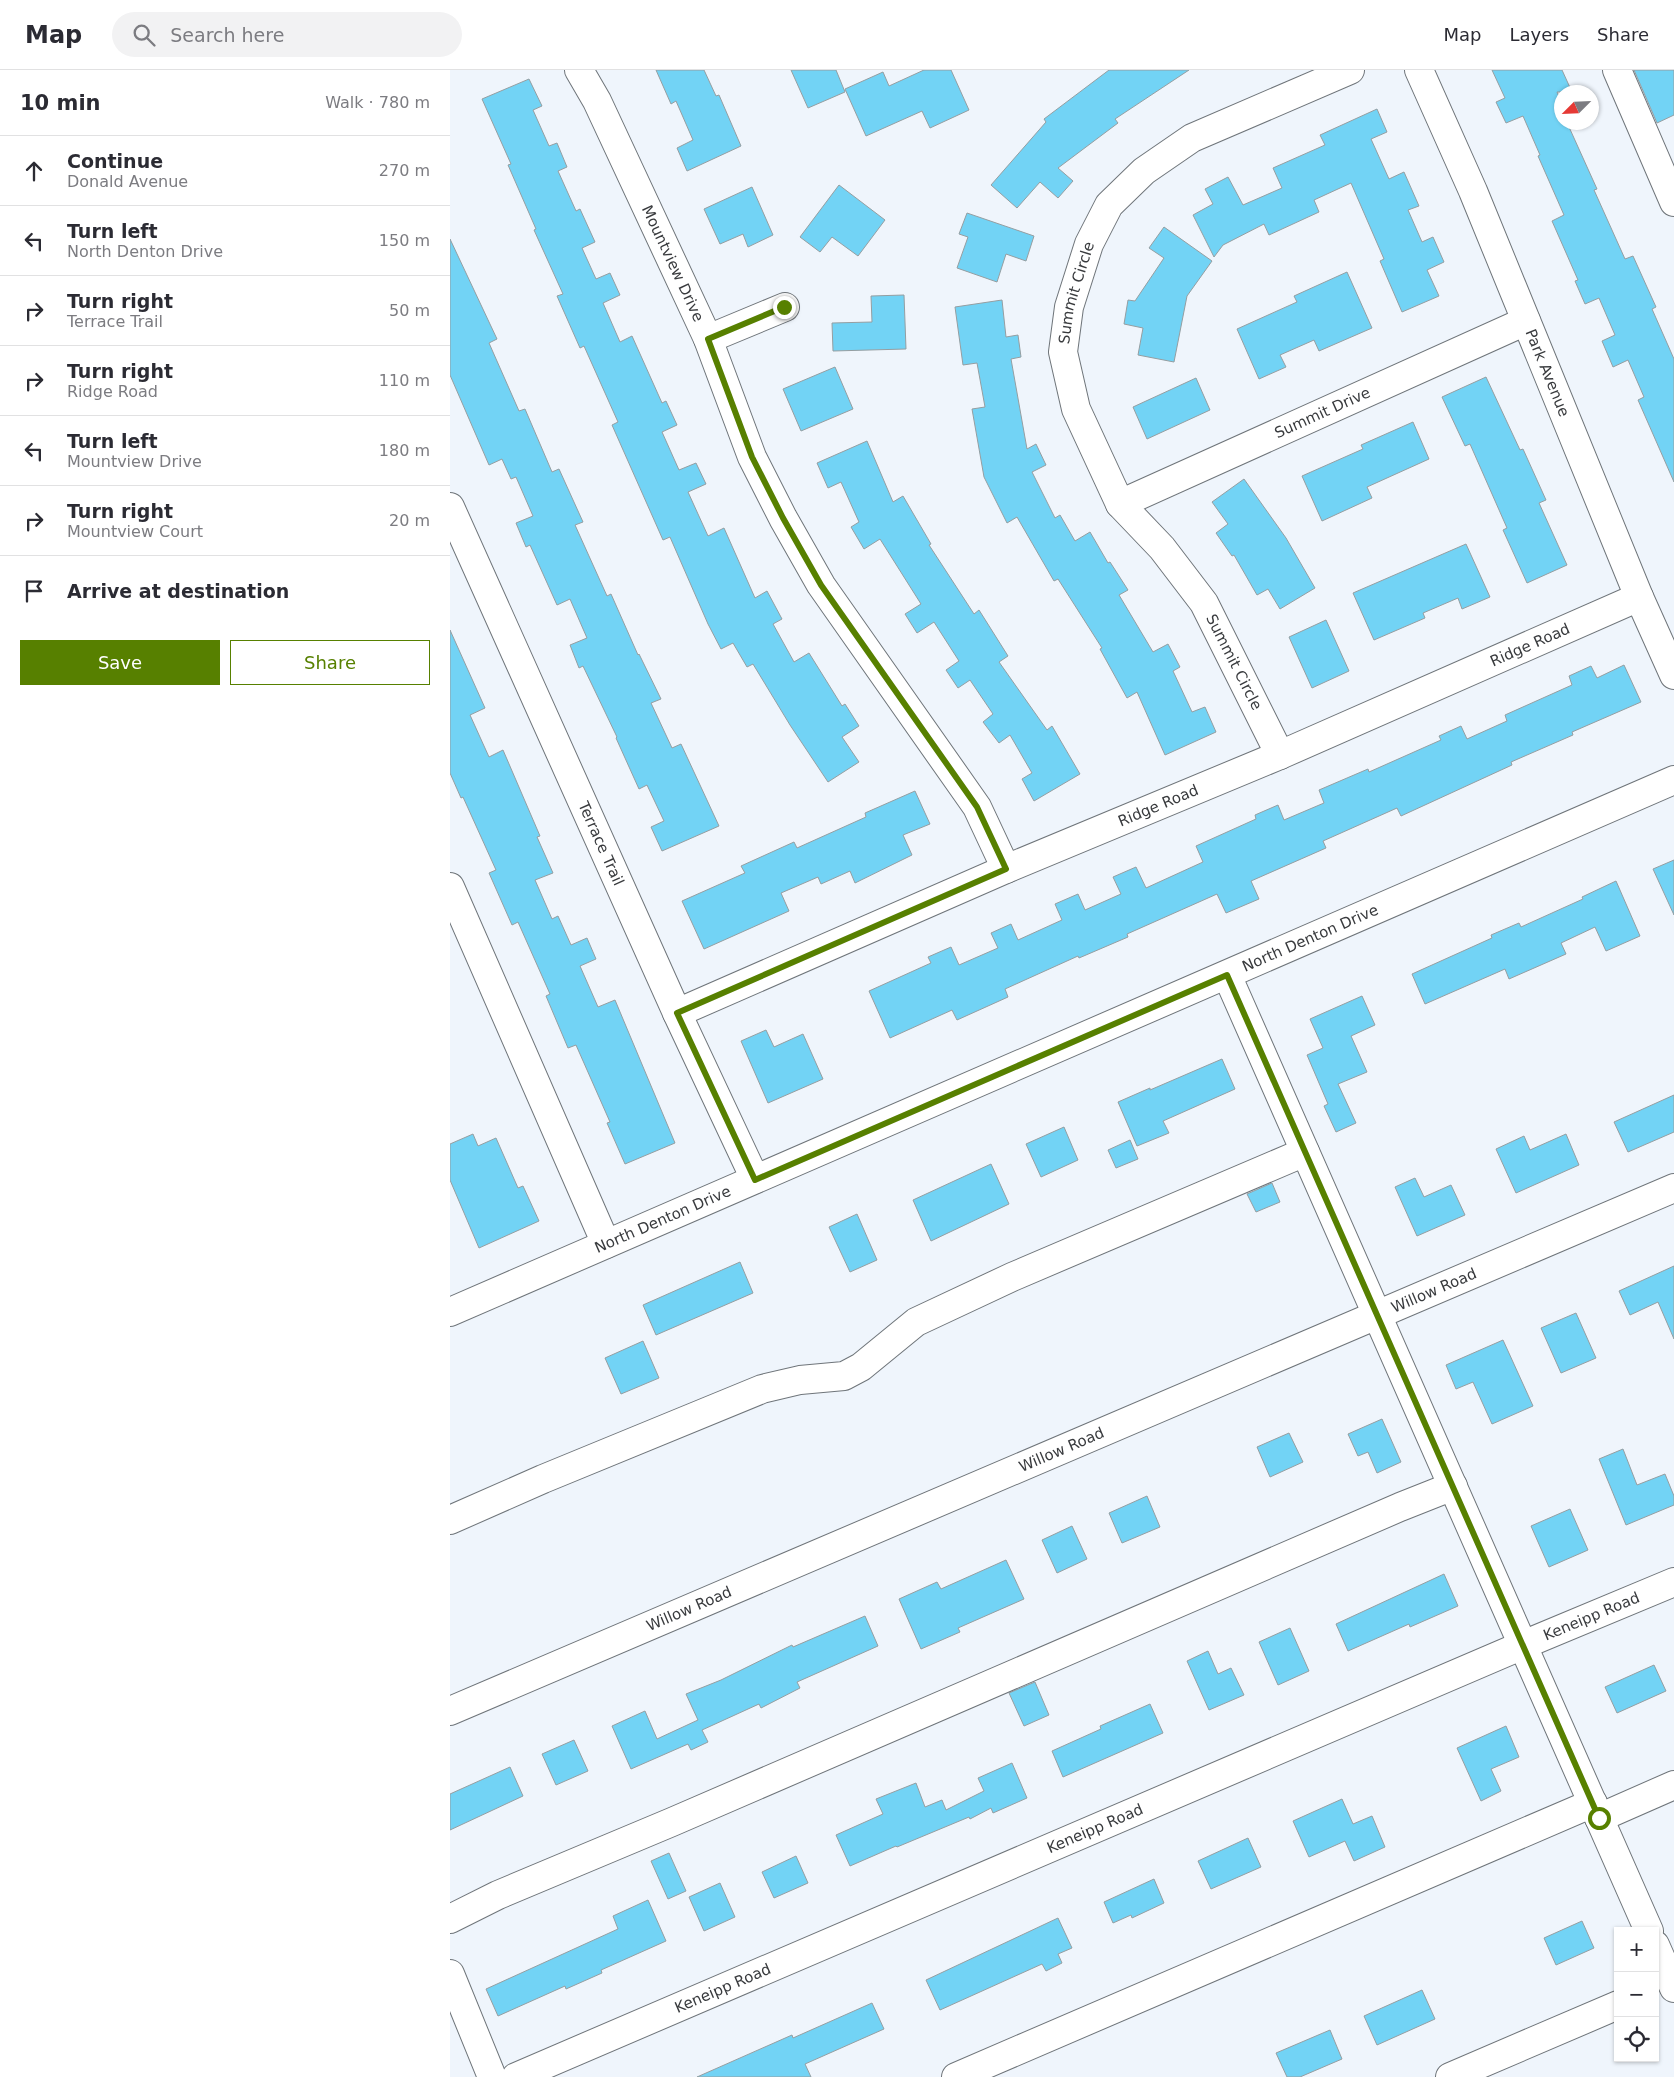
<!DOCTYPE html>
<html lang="en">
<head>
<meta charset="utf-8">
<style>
	body { margin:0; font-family:"DejaVu Sans",sans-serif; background:#f2f2f3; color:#2b2b33 }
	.controls { position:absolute; right:15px; bottom:15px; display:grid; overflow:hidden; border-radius:0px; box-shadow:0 1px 4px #0004 }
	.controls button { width:45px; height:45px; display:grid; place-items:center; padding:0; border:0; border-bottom:1px solid #e1e1e2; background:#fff; color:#2b2b33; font:25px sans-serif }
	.compass { position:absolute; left:1104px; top:15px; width:45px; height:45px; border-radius:50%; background:#fff; box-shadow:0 1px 4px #0004; rotate:246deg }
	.stop { position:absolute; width:15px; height:15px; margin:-11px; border:4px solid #578000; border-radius:50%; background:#fff }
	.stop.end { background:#578000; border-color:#fff; box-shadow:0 1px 5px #0008 }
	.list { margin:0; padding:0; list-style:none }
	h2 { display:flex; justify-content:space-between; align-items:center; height:65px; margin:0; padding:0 20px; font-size:21px }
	h2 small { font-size:16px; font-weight:400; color:#7c7c81 }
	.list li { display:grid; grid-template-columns:32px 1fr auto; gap:15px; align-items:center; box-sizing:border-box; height:70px; padding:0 20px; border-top:1px solid #e1e1e2 }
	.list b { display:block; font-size:19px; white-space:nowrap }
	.list p { margin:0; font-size:16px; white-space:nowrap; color:#7c7c81 }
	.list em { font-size:16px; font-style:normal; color:#7c7c81 }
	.actions { display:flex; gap:10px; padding:15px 20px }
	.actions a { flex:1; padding:11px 0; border:1px solid #578000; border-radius:0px; text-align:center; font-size:18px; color:#578000 }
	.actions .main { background:#578000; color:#fff }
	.icon { flex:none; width:28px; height:28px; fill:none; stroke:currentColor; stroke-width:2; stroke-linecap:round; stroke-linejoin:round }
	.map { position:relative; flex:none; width:1224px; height:2007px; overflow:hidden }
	header { display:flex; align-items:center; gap:30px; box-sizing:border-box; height:70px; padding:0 25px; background:#fff; border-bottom:1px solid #e1e1e2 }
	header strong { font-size:24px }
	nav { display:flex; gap:28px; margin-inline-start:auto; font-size:18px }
	.search { width:350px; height:45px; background:#f2f2f3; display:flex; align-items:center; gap:12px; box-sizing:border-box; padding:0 18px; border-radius:28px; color:#7c7c81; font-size:19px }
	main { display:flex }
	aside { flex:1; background:#fff }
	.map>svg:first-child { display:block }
	.building { fill:#72d3f5; stroke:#959ea1 }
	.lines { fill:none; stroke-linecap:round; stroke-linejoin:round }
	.minor-casing { stroke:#6f757a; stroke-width:30 }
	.minor { stroke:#fff; stroke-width:28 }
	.route { stroke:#578000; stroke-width:6 }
	.labels { text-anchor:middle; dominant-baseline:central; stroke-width:5; stroke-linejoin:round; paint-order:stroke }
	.street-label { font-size:15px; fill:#393b3e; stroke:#fff }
</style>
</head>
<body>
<header>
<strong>Map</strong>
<div class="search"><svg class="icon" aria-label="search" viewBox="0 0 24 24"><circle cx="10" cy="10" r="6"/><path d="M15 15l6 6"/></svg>Search here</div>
<nav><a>Map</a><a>Layers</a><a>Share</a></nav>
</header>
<main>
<aside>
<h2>10 min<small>Walk · 780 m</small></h2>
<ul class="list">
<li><svg class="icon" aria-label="ahead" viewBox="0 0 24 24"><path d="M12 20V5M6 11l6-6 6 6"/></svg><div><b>Continue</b><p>Donald Avenue</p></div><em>270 m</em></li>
<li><svg class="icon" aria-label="left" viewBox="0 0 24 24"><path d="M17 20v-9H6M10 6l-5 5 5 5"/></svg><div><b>Turn left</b><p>North Denton Drive</p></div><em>150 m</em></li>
<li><svg class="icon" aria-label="right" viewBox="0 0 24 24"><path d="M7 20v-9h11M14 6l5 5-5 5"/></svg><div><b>Turn right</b><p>Terrace Trail</p></div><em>50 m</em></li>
<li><svg class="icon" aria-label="right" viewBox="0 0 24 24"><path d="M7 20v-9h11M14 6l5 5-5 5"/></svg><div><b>Turn right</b><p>Ridge Road</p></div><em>110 m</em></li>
<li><svg class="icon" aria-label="left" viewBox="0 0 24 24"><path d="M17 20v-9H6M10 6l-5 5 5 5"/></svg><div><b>Turn left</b><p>Mountview Drive</p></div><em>180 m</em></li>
<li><svg class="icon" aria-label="right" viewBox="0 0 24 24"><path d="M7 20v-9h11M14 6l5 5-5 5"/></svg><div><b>Turn right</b><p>Mountview Court</p></div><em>20 m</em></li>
<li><svg class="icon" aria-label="arrive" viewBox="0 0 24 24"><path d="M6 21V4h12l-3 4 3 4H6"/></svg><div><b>Arrive at destination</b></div></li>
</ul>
<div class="actions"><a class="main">Save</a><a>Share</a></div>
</aside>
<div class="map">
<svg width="1224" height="2007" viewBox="0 0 1224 2007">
	<rect width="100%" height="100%" fill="#eff5fc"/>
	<g class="building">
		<path d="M 206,0 L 254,0 L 266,26 L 269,25 L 291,76 L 237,101 L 227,78 L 243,70 L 226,31 L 221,34 Z"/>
		<path d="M 341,0 L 386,0 L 395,22 L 358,38 Z"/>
		<path d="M 474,0 L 501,0 L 519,40 L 480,58 L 472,41 L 416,66 L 395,19 L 433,2 L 439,16 Z"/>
		<path d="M 659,0 L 739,0 L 665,49 L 668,53 L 608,98 L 623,111 L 608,128 L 590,112 L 567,138 L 541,115 L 596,52 L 594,49 Z"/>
		<path d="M 1042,0 L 1112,0 L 1122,22 L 1107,22 L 1112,33 L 1112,52 L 1120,52 L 1122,56 L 1119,57 L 1147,119 L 1144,120 L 1175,189 L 1183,186 L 1206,237 L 1202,239 L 1224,289 L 1224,412 L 1188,330 L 1194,327 L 1178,290 L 1163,297 L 1152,271 L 1165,265 L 1149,228 L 1135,234 L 1125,211 L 1128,210 L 1102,151 L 1114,145 L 1088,86 L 1090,85 L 1073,46 L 1056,53 L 1046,32 L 1055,28 Z"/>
		<path d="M 1184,0 L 1224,0 L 1224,45 L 1207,53 Z"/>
		<path d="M 79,9 L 92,36 L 83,40 L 99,76 L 107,73 L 117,97 L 108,101 L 126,141 L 130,139 L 145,172 L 132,178 L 146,209 L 160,203 L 170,225 L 153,233 L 170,272 L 182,266 L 212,333 L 216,331 L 227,355 L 212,362 L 229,400 L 246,393 L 256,414 L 238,422 L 258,466 L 274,458 L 305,528 L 317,521 L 332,549 L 323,554 L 344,592 L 359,583 L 392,636 L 395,634 L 409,656 L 392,667 L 409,692 L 378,712 L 340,655 L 303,594 L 297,597 L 283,573 L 271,579 L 258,554 L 220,467 L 213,470 L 162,355 L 168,352 L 134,276 L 130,278 L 107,226 L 113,224 L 84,160 L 86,159 L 58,95 L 61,94 L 32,29 Z"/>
		<path d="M 927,39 L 937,62 L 921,69 L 939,109 L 954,102 L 969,136 L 958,140 L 972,172 L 983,167 L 994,192 L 977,200 L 989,226 L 952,242 L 930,191 L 934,189 L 901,113 L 864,130 L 869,142 L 819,165 L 814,154 L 773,175 L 764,187 L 743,145 L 763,134 L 755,119 L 778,107 L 793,135 L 832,118 L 823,98 L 875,75 L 870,65 Z"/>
		<path d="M 389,115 L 435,150 L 408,186 L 382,167 L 370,182 L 350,167 Z"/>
		<path d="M 302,117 L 323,165 L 298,177 L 293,164 L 270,174 L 254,139 Z"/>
		<path d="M 517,143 L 584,166 L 576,191 L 556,184 L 547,212 L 507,198 L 518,167 L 509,164 Z"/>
		<path d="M 714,157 L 762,191 L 737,226 L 724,292 L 688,285 L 693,258 L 674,254 L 678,230 L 685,231 L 714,188 L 699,178 Z"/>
		<path d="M 0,169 L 47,269 L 39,273 L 69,341 L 75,339 L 102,402 L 109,399 L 133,452 L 125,455 L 157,526 L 161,524 L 188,585 L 189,584 L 211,629 L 201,633 L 222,678 L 231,674 L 269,756 L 212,781 L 201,757 L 214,751 L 197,715 L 189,719 L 166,668 L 167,667 L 133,596 L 129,598 L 120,575 L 137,568 L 120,529 L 107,535 L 80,475 L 76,477 L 66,453 L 83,446 L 66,407 L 61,409 L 52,389 L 39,395 L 0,305 Z"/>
		<path d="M 897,202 L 922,258 L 869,281 L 864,270 L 830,285 L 836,297 L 809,309 L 787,259 L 847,232 L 844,226 Z"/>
		<path d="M 454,225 L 456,279 L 383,281 L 382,253 L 422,252 L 421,226 Z"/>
		<path d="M 552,230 L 556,267 L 568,265 L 571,287 L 561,289 L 577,379 L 586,374 L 596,395 L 582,402 L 605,448 L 610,445 L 625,471 L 640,462 L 658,493 L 660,492 L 678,520 L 669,525 L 703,582 L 718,574 L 730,597 L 723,601 L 742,642 L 755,637 L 766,662 L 715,685 L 687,622 L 677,628 L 650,579 L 652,578 L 608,509 L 604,511 L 567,447 L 557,453 L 534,407 L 522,339 L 535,337 L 527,293 L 513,295 L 505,237 Z"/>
		<path d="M 385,297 L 403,339 L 351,361 L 333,319 Z"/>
		<path d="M 1036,307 L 1070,380 L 1073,379 L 1096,430 L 1089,433 L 1117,495 L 1077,513 L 1053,460 L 1057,458 L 1020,374 L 1015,376 L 992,327 Z"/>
		<path d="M 746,308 L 760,340 L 697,369 L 683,337 Z"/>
		<path d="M 963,352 L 979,389 L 917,417 L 922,428 L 872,451 L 852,406 L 913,379 L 911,375 Z"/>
		<path d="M 417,371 L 443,432 L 453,426 L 481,474 L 479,475 L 524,544 L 529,540 L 558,586 L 549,592 L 597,660 L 602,656 L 630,704 L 584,731 L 572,709 L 582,703 L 560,665 L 549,673 L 533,652 L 543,644 L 520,610 L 508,618 L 496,600 L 509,591 L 484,552 L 467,563 L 455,544 L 471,534 L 430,469 L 414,479 L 401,457 L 409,452 L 391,412 L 378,418 L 367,393 Z"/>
		<path d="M 794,409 L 836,468 L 865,518 L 830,539 L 818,519 L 807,525 L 784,485 L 782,486 L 766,463 L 778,454 L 762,432 Z"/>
		<path d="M 1016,474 L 1040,527 L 1012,539 L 1008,528 L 973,543 L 975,548 L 924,570 L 903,523 Z"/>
		<path d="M 876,550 L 899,601 L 862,618 L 839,567 Z"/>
		<path d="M 0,560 L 35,638 L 20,645 L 39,687 L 53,680 L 90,766 L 87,767 L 103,803 L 85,810 L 102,849 L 108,846 L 121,875 L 137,868 L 146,889 L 130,896 L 148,937 L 165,930 L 225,1073 L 175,1094 L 157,1053 L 160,1052 L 126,975 L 118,978 L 96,926 L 100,924 L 68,852 L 62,855 L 39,803 L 46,800 L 13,727 L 11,728 L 0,703 Z"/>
		<path d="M 1174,595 L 1191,632 L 1122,662 L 1123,665 L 1061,692 L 1062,695 L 951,746 L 947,738 L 873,771 L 876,778 L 801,811 L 809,829 L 776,843 L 767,824 L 677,864 L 678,867 L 629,888 L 628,886 L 555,919 L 558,927 L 507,950 L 502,940 L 440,968 L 419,921 L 481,893 L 478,887 L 501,877 L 509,895 L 548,878 L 541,863 L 561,854 L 568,870 L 612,850 L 605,834 L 628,824 L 635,840 L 671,824 L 663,807 L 686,797 L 696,818 L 753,792 L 746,776 L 806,749 L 805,745 L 828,735 L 834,750 L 874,733 L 869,720 L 918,699 L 919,702 L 991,670 L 989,666 L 1011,656 L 1017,669 L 1057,651 L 1055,645 L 1122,615 L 1119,606 L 1141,596 L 1147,608 Z"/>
		<path d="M 465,721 L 480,754 L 453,765 L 462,785 L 405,813 L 400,801 L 371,814 L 368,807 L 331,823 L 339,841 L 254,879 L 232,831 L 295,803 L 291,796 L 344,772 L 347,778 L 416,747 L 415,743 Z"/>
		<path d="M 1224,790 L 1224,845 L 1203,799 Z"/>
		<path d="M 1166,811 L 1190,866 L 1156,881 L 1145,857 L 1111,873 L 1116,884 L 1059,909 L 1055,899 L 975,934 L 962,904 L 1042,868 L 1041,865 L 1069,853 L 1071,857 L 1133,829 L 1132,827 Z"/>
		<path d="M 912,926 L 925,955 L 901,966 L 917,1002 L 888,1014 L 906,1053 L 886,1062 L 874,1036 L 878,1034 L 857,985 L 873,978 L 860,949 Z"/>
		<path d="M 316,960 L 324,977 L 353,964 L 373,1009 L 318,1033 L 291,971 Z"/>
		<path d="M 772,989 L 785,1019 L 713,1051 L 719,1063 L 687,1076 L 668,1032 L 700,1018 L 700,1020 Z"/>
		<path d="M 1224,1025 L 1224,1062 L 1178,1082 L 1164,1052 Z"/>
		<path d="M 614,1057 L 628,1090 L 591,1107 L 576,1074 Z"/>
		<path d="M 23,1064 L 28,1076 L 46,1068 L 68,1118 L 73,1116 L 89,1151 L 29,1178 L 0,1110 L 0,1074 Z"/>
		<path d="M 1116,1064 L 1129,1095 L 1066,1123 L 1046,1079 L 1074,1066 L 1080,1080 Z"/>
		<path d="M 680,1070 L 688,1089 L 666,1098 L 658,1080 Z"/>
		<path d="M 541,1094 L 559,1134 L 481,1171 L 463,1130 Z"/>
		<path d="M 965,1108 L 974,1127 L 1001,1115 L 1015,1145 L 967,1166 L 945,1117 Z"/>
		<path d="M 822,1113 L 830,1132 L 806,1142 L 797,1124 Z"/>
		<path d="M 407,1144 L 427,1190 L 400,1202 L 379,1157 Z"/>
		<path d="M 290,1192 L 303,1223 L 206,1265 L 193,1235 Z"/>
		<path d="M 1224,1196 L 1224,1269 L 1208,1232 L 1180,1245 L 1169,1221 Z"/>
		<path d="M 1126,1243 L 1146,1288 L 1111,1303 L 1091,1258 Z"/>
		<path d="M 1053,1270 L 1083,1336 L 1042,1354 L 1023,1312 L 1006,1319 L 996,1295 Z"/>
		<path d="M 193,1271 L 209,1308 L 171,1324 L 155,1288 Z"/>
		<path d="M 932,1349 L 951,1392 L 927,1403 L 918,1382 L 908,1386 L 898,1364 Z"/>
		<path d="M 839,1363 L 853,1392 L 820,1407 L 807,1377 Z"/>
		<path d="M 1173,1379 L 1187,1415 L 1215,1404 L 1224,1426 L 1224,1435 L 1176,1455 L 1149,1389 Z"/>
		<path d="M 697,1426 L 710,1457 L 672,1473 L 659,1443 Z"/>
		<path d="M 1120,1439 L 1138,1480 L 1099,1497 L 1081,1456 Z"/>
		<path d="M 622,1456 L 637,1489 L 607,1503 L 592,1470 Z"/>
		<path d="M 556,1490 L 574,1529 L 508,1558 L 510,1562 L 471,1579 L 449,1529 L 487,1512 L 491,1519 Z"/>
		<path d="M 994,1504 L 1008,1536 L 960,1557 L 959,1554 L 898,1581 L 886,1554 Z"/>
		<path d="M 415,1546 L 428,1576 L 347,1612 L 350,1618 L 311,1638 L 309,1634 L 252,1660 L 258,1672 L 241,1680 L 238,1674 L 181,1699 L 162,1656 L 195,1641 L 207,1669 L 248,1650 L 236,1624 L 271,1610 L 342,1575 L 343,1577 Z"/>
		<path d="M 840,1558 L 859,1601 L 828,1615 L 809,1572 Z"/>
		<path d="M 758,1581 L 768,1604 L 781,1598 L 794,1625 L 759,1640 L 737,1591 Z"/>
		<path d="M 1204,1595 L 1216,1621 L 1167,1643 L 1155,1617 Z"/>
		<path d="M 585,1612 L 599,1645 L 574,1656 L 559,1623 Z"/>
		<path d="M 700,1634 L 713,1663 L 613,1707 L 602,1681 L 651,1659 L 650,1656 Z"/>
		<path d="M 1056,1656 L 1069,1687 L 1041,1699 L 1051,1721 L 1031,1731 L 1007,1678 Z"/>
		<path d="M 124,1670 L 138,1701 L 106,1715 L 92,1684 Z"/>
		<path d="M 562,1693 L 577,1728 L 543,1743 L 541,1738 L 520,1749 L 519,1747 L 447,1777 L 446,1776 L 400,1796 L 386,1765 L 433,1744 L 426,1729 L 466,1713 L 475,1737 L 492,1730 L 496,1740 L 534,1721 L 528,1708 Z"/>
		<path d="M 60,1697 L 73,1726 L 0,1760 L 0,1724 Z"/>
		<path d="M 892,1729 L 903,1754 L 922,1746 L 935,1777 L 904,1791 L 895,1771 L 859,1787 L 843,1751 Z"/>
		<path d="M 798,1768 L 811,1797 L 761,1819 L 748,1791 Z"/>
		<path d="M 219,1783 L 236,1821 L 218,1829 L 201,1791 Z"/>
		<path d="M 346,1786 L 358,1813 L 324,1828 L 312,1802 Z"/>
		<path d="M 704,1809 L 714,1833 L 682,1848 L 681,1845 L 663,1853 L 654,1832 Z"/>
		<path d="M 270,1813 L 285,1847 L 254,1861 L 239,1827 Z"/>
		<path d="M 198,1830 L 216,1871 L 151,1900 L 152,1903 L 116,1919 L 115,1916 L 48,1946 L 36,1919 L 168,1859 L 163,1846 Z"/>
		<path d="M 608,1848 L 622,1878 L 608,1884 L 612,1893 L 596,1901 L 592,1894 L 490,1940 L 476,1910 Z"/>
		<path d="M 1132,1851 L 1144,1878 L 1106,1895 L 1094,1868 Z"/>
		<path d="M 972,1920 L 985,1949 L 927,1975 L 914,1946 Z"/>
		<path d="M 422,1933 L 434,1959 L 355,1994 L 361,2007 L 247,2007 L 342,1965 L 343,1968 Z"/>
		<path d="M 880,1960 L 892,1989 L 850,2007 L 837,2007 L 826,1983 Z"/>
	</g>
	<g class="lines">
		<g class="minor-casing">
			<g id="minor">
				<path id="s1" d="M 129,0 L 147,31 L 258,269 L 302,387 L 333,448 L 371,515 L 527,737 L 556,799"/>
				<path id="s2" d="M 969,0 L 1023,121 L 1189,527 L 1224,605"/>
				<path d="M 1167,0 L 1224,132"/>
				<path d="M 258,269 L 335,237"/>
				<path id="s3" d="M 670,434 L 1076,251"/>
				<path id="s4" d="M 0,437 L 227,943 L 305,1109"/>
				<path id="s5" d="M 830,685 L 754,533 L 712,478 L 670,434 L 626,339 L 613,282 L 619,237 L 639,174 L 659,135 L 694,101 L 742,68 L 900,0"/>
				<path d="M 0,817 L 156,1174"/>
				<path d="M 777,905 L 1199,1861"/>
				<path id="s6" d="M 227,943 L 556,799 L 830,685 L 1189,527"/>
				<path id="s7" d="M 0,1242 L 1224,710"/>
				<path d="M 0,1450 L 93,1409 L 312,1319 L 350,1310 L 394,1306 L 411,1297 L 466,1252 L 562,1207 L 855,1082"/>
				<path id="s8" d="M 0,1641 L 1224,1118"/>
				<path d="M 1149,1748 L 1224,1715"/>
				<path d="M 0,1849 L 48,1825 L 222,1752 L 950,1437 L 1003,1416"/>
				<path d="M 1205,1875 L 1224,1918"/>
				<path d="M 0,1904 L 42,2007"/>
				<path id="s9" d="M 66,2007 L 1073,1575 L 1224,1512"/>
				<path d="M 506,2007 L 1143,1733"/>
				<path d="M 1000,2007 L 1168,1935"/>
			</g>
		</g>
		<use href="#minor" class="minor"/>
	</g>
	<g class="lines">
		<path class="route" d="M 334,237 L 258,269 L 302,387 L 333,448 L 371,515 L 527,737 L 556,799 L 227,943 L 305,1110 L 777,905 L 1149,1748"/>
	</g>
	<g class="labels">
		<g class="street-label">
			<text stroke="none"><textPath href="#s1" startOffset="215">Mountview Drive</textPath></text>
			<text stroke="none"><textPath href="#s5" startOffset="524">Summit Circle</textPath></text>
			<text stroke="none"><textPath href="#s2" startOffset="329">Park Avenue</textPath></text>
			<text stroke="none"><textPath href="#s3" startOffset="222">Summit Drive</textPath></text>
			<text stroke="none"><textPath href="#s6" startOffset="929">Ridge Road</textPath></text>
			<text transform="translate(784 592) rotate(63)">Summit Circle</text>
			<text stroke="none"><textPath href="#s6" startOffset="524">Ridge Road</textPath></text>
			<text stroke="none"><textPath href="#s4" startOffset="369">Terrace Trail</textPath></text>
			<text stroke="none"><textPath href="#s7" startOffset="938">North Denton Drive</textPath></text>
			<text stroke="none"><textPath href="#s7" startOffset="232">North Denton Drive</textPath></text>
			<text stroke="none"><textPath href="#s8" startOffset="1070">Willow Road</textPath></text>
			<text stroke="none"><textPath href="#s8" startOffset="665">Willow Road</textPath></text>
			<text stroke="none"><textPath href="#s8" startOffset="260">Willow Road</textPath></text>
			<text stroke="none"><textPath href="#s9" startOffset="1170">Keneipp Road</textPath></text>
			<text stroke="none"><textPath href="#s9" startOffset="630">Keneipp Road</textPath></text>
			<text stroke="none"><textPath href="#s9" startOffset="225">Keneipp Road</textPath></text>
		</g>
	</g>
</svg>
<div class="controls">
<button>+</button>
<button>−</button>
<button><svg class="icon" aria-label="locate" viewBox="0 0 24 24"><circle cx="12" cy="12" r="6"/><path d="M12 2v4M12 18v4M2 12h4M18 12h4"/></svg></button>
</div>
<svg class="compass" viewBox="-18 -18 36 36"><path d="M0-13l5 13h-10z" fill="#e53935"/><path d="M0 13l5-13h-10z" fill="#7c7c81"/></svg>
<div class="stop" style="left:1149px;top:1748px"></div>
<div class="stop end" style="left:334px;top:237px"></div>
</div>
</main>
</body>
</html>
